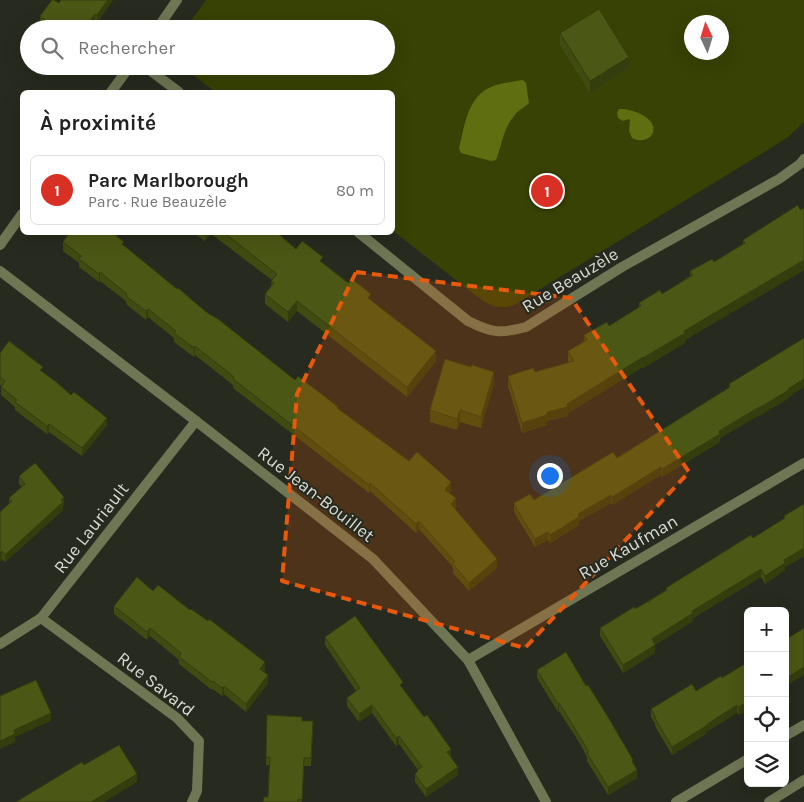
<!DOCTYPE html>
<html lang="fr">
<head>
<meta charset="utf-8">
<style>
	body { margin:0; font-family:Karla,sans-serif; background:#f2f2f2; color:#222 }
	.controls { position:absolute; right:15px; bottom:15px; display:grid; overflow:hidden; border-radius:8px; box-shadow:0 5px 20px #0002 }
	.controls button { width:45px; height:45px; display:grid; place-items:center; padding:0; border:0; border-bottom:1px solid #e0e0e0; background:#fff; color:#222; font:25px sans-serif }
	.compass { position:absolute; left:684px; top:15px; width:45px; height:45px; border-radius:50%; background:#fff; box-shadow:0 5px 20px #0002; rotate:356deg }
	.you { position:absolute; left:549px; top:475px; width:18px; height:18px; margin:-12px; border:4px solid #fff; border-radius:50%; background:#1a73e8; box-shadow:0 0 0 8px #1a73e833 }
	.badge { display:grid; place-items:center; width:32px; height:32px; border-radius:50%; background:#d93025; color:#fff; font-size:16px; font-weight:700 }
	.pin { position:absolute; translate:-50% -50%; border:2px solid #fff; box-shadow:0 1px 5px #0006 }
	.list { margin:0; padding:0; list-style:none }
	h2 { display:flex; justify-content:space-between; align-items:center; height:65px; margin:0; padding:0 20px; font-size:21px }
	h2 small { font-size:16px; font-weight:400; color:#767676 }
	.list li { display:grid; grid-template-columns:32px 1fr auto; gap:15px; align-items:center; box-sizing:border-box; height:70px; margin:0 10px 10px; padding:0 10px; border:1px solid #e0e0e0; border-radius:8px }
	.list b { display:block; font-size:19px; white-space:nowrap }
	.list p { margin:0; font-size:16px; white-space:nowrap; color:#767676 }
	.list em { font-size:16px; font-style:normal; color:#767676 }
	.icon { flex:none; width:28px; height:28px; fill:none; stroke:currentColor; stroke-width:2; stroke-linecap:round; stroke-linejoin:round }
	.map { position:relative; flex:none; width:804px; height:802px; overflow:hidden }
	.search { position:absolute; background:#fff; box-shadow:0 5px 20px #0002; left:20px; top:20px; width:375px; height:55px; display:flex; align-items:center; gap:12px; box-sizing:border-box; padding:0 18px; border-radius:28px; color:#767676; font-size:19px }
	.panel { position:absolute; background:#fff; box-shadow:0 5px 20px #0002; left:20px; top:90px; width:375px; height:145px; border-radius:8px }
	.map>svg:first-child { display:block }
	.green { fill:#384204; fill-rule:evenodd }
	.water { fill:#5f6e11 }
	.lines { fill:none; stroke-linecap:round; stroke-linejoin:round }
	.street { stroke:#6e7654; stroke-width:10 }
	.wall { fill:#404b11 }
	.shaded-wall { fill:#343d0e }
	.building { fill:#4b5714; stroke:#343d0e }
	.marked { fill:#e8590c; fill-opacity:0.2; stroke:#e8590c; stroke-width:4; stroke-dasharray:10 6; stroke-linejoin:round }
	.labels { text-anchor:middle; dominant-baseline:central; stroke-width:4; stroke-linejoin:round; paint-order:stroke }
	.street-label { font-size:18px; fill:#d9dbd4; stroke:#272a1e }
</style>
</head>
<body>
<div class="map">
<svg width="804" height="802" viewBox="0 0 804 802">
	<rect width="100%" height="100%" fill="#272a1e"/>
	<path class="green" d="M 206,0 L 804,0 L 804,122 L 788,137 L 766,151 L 514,305 C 502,309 494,307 483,301 L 393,231 L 392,92 L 215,92 L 182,66 L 386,66 L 386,29 L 185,29 ZM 692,22 L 722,22 L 722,52 L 692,52 Z"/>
	<g class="water">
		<path d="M 522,80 L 524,81 L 526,83 L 529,103 C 524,108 518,110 514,116 C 503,129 502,145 496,160 L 491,161 L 461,153 L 459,148 C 465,126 467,97 491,87 C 500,83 512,82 522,80 Z"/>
		<path d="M 619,109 C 628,108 646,114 651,122 C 659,134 646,145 632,138 L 629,131 L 630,120 L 629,119 L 623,121 L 618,118 L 617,113 Z"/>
	</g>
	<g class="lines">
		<g class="street">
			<path d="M 157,29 L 177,0"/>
			<path d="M 144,66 L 179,92"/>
			<path d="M 111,92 L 130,66"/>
			<path d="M 358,232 L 468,321 C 492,333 500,334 526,327 L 622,267 L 779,179 L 800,164 L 804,159"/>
			<path d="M 0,245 L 22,214"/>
			<path d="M 0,271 L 196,421 L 373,559 L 468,660 L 546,802"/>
			<path d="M 41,618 L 177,718 L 199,741 L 197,791 L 192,802"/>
			<path d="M 0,644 L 41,618 L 196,421"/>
			<path d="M 468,660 L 804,463"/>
			<path d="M 785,736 L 804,725"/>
			<path d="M 676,802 L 748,759"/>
			<path d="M 769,802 L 804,780"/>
		</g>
	</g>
	<g class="wall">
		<path d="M 61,0 L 113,0 L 97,23 L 95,22 L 90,29 L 41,29 L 42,26 L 40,24 L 40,16 L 59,3 Z"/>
		<path d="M 560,33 L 629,68 L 590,93 L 560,45 Z"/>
		<path d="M 52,66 L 65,66 L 61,72 Z"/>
		<path d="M 804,208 L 804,270 L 685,340 L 685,343 L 643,368 L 643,367 L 568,413 L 568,416 L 547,421 L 547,425 L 522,433 L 508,386 L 508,376 L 535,372 L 569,363 L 568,361 L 568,351 L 584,342 L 584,335 L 609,326 L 639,307 L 639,303 L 662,294 L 690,276 L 690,271 L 714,262 L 743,244 L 743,240 Z"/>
		<path d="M 192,232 L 276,232 L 296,249 L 323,263 L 371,300 L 436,361 L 407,397 L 297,311 L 288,322 L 265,304 L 265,294 L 271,286 L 272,280 L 211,234 L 205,241 Z"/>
		<path d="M 63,242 L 124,246 L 177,289 L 295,380 L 338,409 L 451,491 L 449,493 L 456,507 L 455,509 L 497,568 L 469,591 L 453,573 L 453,567 L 419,529 L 416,533 L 370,491 L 369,493 L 233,388 L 233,385 L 195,355 L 194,357 L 174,342 L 174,338 L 148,317 L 146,320 L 126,304 L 126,301 L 100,281 L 99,282 L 79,267 L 79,263 L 63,251 Z"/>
		<path d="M 0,353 L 43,372 L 107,425 L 82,456 L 49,432 L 47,434 L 15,410 L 15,407 L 1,395 L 1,387 L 2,386 L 0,385 Z"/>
		<path d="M 494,383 L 481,428 L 460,422 L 457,430 L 430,422 L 430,410 Z"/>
		<path d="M 729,384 L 789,397 L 789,398 L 759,416 L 759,415 L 720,438 L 720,442 L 662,477 L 661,475 L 612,505 L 611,503 L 579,521 L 579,525 L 550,543 L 548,540 L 535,547 L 518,519 L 514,511 L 514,503 L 534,500 L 617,458 L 729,388 Z"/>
		<path d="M 19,476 L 64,505 L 63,506 L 63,510 L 5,562 L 2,559 L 0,561 L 9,503 L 9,498 L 22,487 L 19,484 Z"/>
		<path d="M 804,504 L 804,556 L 785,567 L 785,570 L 765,584 L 761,577 L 693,618 L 693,621 L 655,645 L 655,653 L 623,673 L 600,636 L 600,628 L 635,609 L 666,590 L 666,588 L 753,538 L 784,519 L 784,516 Z"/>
		<path d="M 153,591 L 265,670 L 264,672 L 268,683 L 246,712 L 224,694 L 222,696 L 213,689 L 212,690 L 179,664 L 179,660 L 150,636 L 147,640 L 114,614 L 114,606 Z"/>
		<path d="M 325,637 L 403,688 L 451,757 L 458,775 L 426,797 L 415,782 L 415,774 L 417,772 L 418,770 L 399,744 L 396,746 L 372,713 L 359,722 L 347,706 L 347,698 L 356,691 L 325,645 Z"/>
		<path d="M 748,662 L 748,709 L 739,715 L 737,713 L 721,723 L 706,732 L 706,734 L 672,755 L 655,726 L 655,724 L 651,717 L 651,709 L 696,691 L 722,678 Z"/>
		<path d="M 537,670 L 633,764 L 637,778 L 608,795 L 587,761 L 587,757 L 579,742 L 559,711 L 558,712 L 537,678 Z"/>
		<path d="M 302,721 L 313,729 L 311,766 L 304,766 L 302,802 L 263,802 L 268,797 L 269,765 L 266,765 L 266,757 Z"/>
	</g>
	<g class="shaded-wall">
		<path d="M 108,0 L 113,0 L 97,23 L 97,15 Z"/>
		<path d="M 95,14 L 95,22 L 90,29 L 84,29 Z"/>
		<path d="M 629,57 L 629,68 L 590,93 L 590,81 Z"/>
		<path d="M 61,66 L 65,66 L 61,72 Z"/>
		<path d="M 205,232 L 211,232 L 211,234 L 205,241 Z"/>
		<path d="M 804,260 L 804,270 L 685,340 L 685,343 L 643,368 L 643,358 L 684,331 Z"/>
		<path d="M 100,272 L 100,281 L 99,282 L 99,274 Z"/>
		<path d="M 297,301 L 297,311 L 288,322 L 288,312 Z"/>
		<path d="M 148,309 L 148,317 L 146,320 L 146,311 Z"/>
		<path d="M 195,346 L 195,355 L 194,357 L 194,348 Z"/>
		<path d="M 436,351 L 436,361 L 407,397 L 407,387 Z"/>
		<path d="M 643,357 L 643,367 L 568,413 L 568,416 L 547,421 L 547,425 L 522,433 L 522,423 L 567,404 Z"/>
		<path d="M 494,372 L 494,383 L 481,428 L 481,417 Z"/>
		<path d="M 804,379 L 804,387 L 789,397 L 789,398 L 759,416 L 759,408 Z"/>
		<path d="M 759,407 L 759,415 L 720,438 L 720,442 L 662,477 L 662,469 L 719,431 Z"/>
		<path d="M 460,410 L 460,422 L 457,430 L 457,419 Z"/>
		<path d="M 107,418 L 107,425 L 82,456 L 82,448 Z"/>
		<path d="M 49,424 L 49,432 L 47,434 L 47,426 Z"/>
		<path d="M 661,467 L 661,475 L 612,505 L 612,497 Z"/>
		<path d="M 451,482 L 451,491 L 445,498 L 445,490 Z"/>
		<path d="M 370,483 L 370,491 L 369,493 L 369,485 Z"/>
		<path d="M 611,495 L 611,503 L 579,521 L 579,525 L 550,543 L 550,535 L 578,514 Z"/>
		<path d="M 64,497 L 64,505 L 63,506 L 63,510 L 5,562 L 5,555 Z"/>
		<path d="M 456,498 L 456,507 L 451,513 L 451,504 Z"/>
		<path d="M 419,521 L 419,529 L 416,533 L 416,524 Z"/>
		<path d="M 548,532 L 548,540 L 535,547 L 535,539 Z"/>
		<path d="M 804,548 L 804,556 L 785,567 L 785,570 L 765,584 L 765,576 L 784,560 Z"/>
		<path d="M 2,551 L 2,559 L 0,561 L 0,553 Z"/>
		<path d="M 497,559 L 497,568 L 469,591 L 469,583 Z"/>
		<path d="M 761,569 L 761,577 L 693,618 L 693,621 L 652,647 L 652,639 L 692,611 Z"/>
		<path d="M 150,628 L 150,636 L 147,640 L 147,632 Z"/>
		<path d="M 655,645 L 655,653 L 623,673 L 623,665 Z"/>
		<path d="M 265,662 L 265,670 L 260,677 L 260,669 Z"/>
		<path d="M 804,667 L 804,675 L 785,687 L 785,679 Z"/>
		<path d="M 268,675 L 268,683 L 246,712 L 246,704 Z"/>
		<path d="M 224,686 L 224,694 L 222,696 L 222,688 Z"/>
		<path d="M 748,701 L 748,709 L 739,715 L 739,707 Z"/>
		<path d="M 559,703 L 559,711 L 558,712 L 558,704 Z"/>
		<path d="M 372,705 L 372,713 L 359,722 L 359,714 Z"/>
		<path d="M 737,705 L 737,713 L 706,732 L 706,734 L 672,755 L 672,747 L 706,725 Z"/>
		<path d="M 51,713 L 51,721 L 15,737 L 15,742 L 0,749 L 0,741 L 14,730 Z"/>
		<path d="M 313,721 L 313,729 L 311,766 L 311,758 Z"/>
		<path d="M 399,736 L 399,744 L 396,746 L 396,738 Z"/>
		<path d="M 451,749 L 451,757 L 447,760 L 447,752 Z"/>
		<path d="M 458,767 L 458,775 L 426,797 L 426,789 Z"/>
		<path d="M 637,770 L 637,778 L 608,795 L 608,787 Z"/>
		<path d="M 137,774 L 137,782 L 104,802 L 91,802 Z"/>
	</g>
	<g class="building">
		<path d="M 52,0 L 54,0 L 59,3 L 61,0 L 108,0 L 97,15 L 95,14 L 84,29 L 43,29 L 43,28 L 41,27 L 46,21 L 40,16 Z"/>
		<path d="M 599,9 L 629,57 L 590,81 L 560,33 Z"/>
		<path d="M 798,205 L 800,210 L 804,208 L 804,260 L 684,331 L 685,333 L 643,358 L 643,357 L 567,404 L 568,407 L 547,412 L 547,415 L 522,423 L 508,376 L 533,368 L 535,372 L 574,361 L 568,351 L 587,340 L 584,335 L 607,322 L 609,326 L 641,306 L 639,303 L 660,290 L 662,294 L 693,275 L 690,271 L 712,259 L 714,262 L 745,243 L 743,240 Z"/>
		<path d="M 70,232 L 112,232 L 124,242 L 122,244 L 177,289 L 178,288 L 206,312 L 218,319 L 295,380 L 298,376 L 338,407 L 337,408 L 409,461 L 417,452 L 451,482 L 445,490 L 456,498 L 451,504 L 497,559 L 469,583 L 453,564 L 455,562 L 419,521 L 416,524 L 370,483 L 369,485 L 233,379 L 234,377 L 195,346 L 194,348 L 174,333 L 176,331 L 148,309 L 146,311 L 126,296 L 127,294 L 100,272 L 99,274 L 79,259 L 81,256 L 63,242 Z"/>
		<path d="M 223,232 L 276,232 L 296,249 L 302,241 L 323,257 L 320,261 L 348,283 L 352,279 L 371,294 L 368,298 L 436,351 L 407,387 L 297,301 L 288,312 L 265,294 L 274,283 L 271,281 L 277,274 Z"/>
		<path d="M 804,338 L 804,379 L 788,389 L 789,390 L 759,408 L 759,407 L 719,431 L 720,434 L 662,469 L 661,467 L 612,497 L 611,495 L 578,514 L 579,517 L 550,535 L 548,532 L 535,539 L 518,511 L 514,503 L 530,494 L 534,500 L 613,452 L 617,458 L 730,387 L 729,384 Z"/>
		<path d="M 9,341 L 43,367 L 40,370 L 56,382 L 71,395 L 74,392 L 107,418 L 82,448 L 49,424 L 47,426 L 15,402 L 17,400 L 1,387 L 5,381 L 0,377 L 0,353 Z"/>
		<path d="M 445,359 L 471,367 L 472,365 L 494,372 L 481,417 L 460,410 L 457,419 L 430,410 Z"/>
		<path d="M 35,463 L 64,497 L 61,500 L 63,502 L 5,555 L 2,551 L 0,553 L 0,512 L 12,501 L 9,498 L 25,484 L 19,476 Z"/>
		<path d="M 804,504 L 804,548 L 784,560 L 785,563 L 765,576 L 761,569 L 692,611 L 693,613 L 652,639 L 655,645 L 623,665 L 600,628 L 634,607 L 635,609 L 651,600 L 667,590 L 666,588 L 751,535 L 753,538 L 785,518 L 784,516 Z"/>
		<path d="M 137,577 L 153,591 L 158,585 L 190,610 L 191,609 L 208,621 L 209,619 L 265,662 L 260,669 L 268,675 L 246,704 L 224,686 L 222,688 L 213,681 L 212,682 L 179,657 L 181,653 L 150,628 L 147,632 L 114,606 Z"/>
		<path d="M 355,616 L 403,682 L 400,685 L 424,717 L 427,715 L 451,749 L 447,752 L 458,767 L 426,789 L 415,774 L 418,771 L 417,770 L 422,767 L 399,736 L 396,738 L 372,705 L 359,714 L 347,698 L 360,688 L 325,637 Z"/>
		<path d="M 804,628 L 804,667 L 785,679 L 785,640 Z"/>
		<path d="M 566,652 L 586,686 L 588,685 L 608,717 L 633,760 L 632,761 L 637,770 L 608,787 L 587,753 L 589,752 L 579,735 L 559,703 L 558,704 L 537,670 Z"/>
		<path d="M 748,662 L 748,701 L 739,707 L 737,705 L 721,715 L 706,725 L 706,726 L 672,747 L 655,718 L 656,718 L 651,709 L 692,684 L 696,691 L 721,676 L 722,678 Z"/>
		<path d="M 36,680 L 51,713 L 14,730 L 15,734 L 0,741 L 0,696 Z"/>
		<path d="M 267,715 L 302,717 L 302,721 L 313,721 L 311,758 L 304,758 L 302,800 L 298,799 L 298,802 L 263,802 L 264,797 L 268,797 L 270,757 L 266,757 Z"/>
		<path d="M 119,745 L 137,774 L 91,802 L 16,802 L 82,762 L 84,765 Z"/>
	</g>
	<path class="marked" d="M 356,272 L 571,298 L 689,472 L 525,648 L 282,581 L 297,394 Z"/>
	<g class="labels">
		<g class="street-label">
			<text transform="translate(570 280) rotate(-31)">Rue Beauzèle</text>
			<text transform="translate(316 494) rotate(38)">Rue Jean-Bouillet</text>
			<text transform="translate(91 528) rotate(-52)">Rue Lauriault</text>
			<text transform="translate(628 547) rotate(-30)">Rue Kaufman</text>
			<text transform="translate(156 684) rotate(38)">Rue Savard</text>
		</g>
	</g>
</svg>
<div class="controls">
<button>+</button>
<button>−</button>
<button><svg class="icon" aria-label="locate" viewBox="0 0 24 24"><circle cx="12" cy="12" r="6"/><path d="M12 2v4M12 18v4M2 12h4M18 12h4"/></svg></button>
<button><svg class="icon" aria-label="layers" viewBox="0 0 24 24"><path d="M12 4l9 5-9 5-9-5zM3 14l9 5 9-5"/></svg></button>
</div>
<svg class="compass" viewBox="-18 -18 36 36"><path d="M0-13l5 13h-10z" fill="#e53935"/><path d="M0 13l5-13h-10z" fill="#767676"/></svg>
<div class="you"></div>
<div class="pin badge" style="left:547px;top:191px">1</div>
<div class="search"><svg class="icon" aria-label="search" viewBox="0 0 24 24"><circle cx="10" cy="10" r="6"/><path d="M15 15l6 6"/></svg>Rechercher</div>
<section class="panel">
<h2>À proximité<small></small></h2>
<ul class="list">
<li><span class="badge">1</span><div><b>Parc Marlborough</b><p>Parc · Rue Beauzèle</p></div><em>80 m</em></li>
</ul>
</section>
</div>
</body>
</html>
